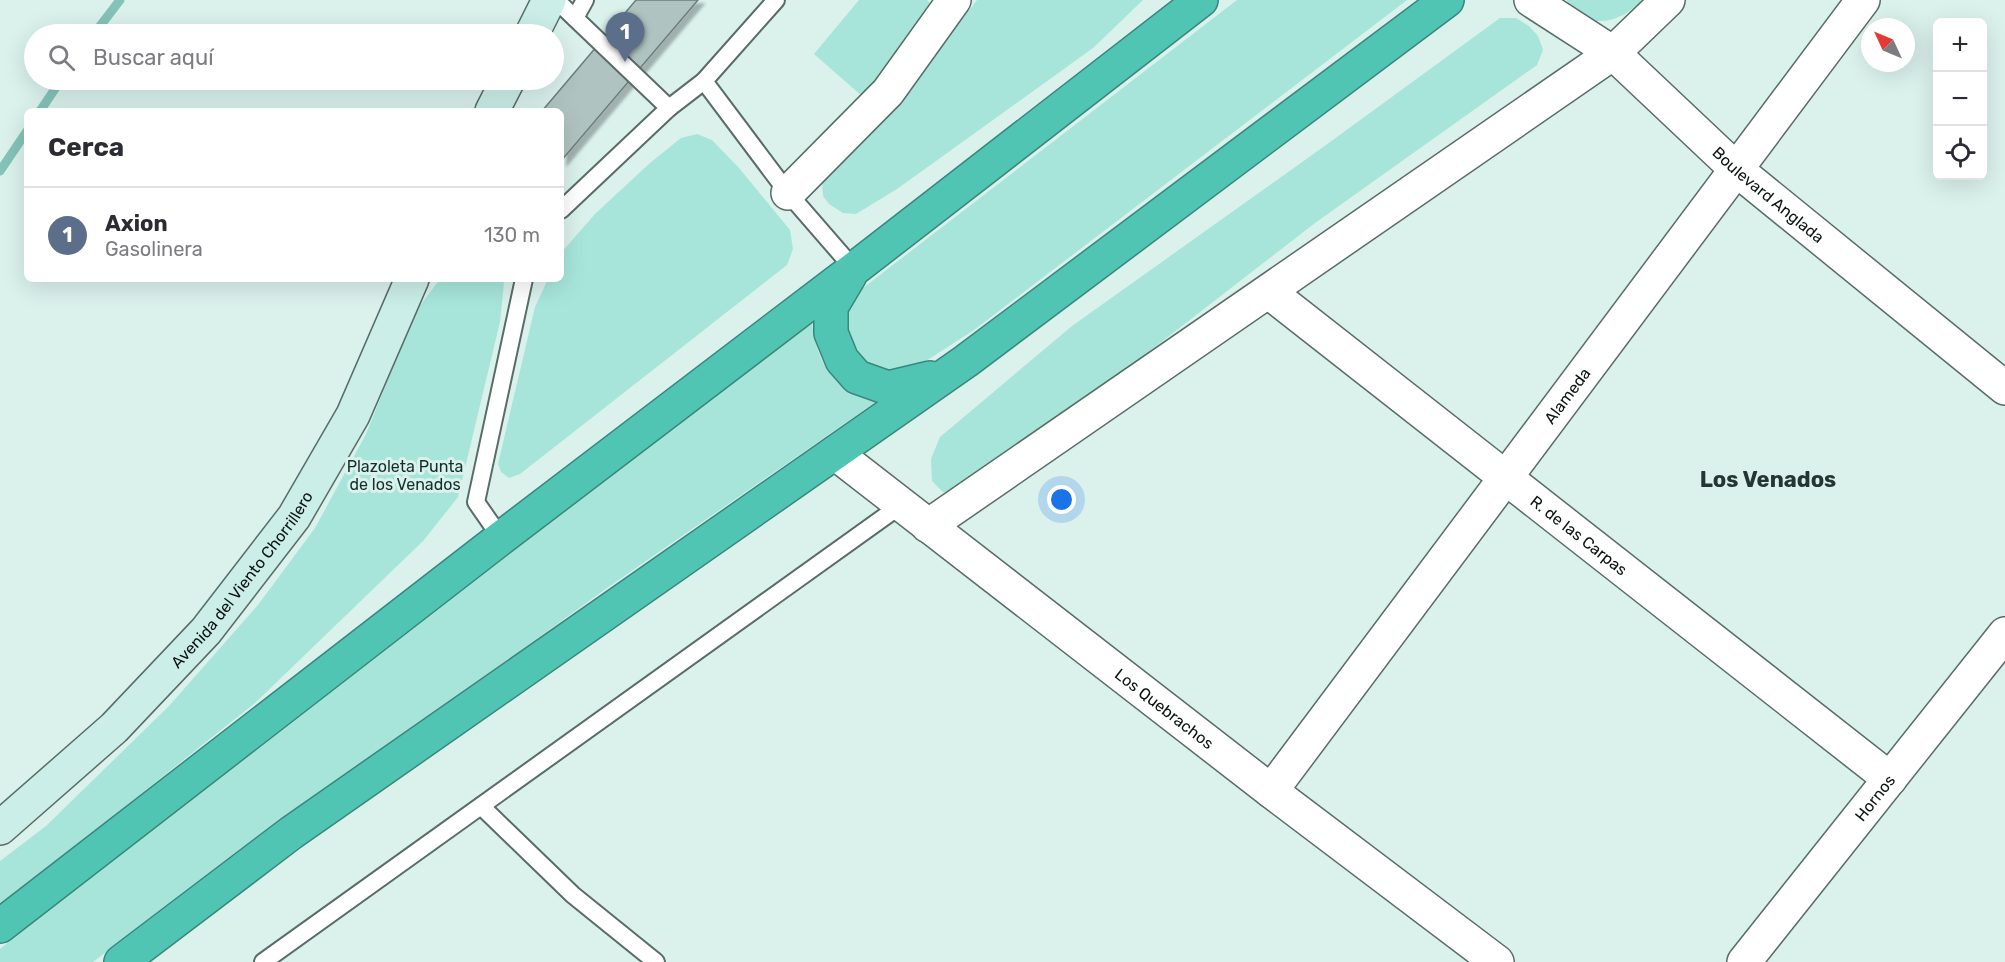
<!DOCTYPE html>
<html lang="es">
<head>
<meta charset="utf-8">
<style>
	body { margin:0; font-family:Rubik,sans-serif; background:#f2f2f3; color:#2b2b33 }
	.controls { position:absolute; right:18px; top:18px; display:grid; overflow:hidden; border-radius:9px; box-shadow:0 6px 24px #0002 }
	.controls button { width:54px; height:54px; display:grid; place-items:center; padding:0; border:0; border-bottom:2px solid #e1e1e2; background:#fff; color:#2b2b33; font:30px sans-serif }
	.compass { position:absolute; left:1861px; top:18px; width:54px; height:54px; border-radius:50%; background:#fff; box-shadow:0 6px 24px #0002; rotate:314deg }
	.you { position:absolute; left:1062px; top:500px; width:21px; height:21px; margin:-15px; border:4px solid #fff; border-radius:50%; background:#1a73e8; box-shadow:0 0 0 9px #1a73e833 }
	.badge { display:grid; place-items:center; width:39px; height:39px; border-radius:50%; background:#2563eb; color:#fff; font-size:20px; font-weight:700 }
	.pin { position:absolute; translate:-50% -50px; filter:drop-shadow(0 2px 3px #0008) }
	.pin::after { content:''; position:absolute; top:32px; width:21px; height:18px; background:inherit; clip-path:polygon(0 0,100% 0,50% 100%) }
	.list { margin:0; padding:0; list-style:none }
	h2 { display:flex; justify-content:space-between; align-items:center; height:78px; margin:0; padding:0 24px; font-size:26px }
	h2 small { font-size:20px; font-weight:400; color:#7c7c81 }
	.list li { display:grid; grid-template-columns:39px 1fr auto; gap:18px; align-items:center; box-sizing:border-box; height:96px; padding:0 24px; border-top:2px solid #e1e1e2 }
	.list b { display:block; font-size:22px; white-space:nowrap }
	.list p { margin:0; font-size:20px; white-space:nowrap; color:#7c7c81 }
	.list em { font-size:20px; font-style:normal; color:#7c7c81 }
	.icon { flex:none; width:33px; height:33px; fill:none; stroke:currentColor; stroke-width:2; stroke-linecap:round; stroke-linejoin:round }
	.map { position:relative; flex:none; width:2005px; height:962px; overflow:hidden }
	.search { position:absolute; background:#fff; box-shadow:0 6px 24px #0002; left:24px; top:24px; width:540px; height:66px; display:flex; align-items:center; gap:15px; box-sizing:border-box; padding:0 21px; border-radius:33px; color:#7c7c81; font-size:22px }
	.panel { position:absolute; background:#fff; box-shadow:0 6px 24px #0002; left:24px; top:108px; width:540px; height:174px; border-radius:9px }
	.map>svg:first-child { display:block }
	.green { fill:#a7e5da }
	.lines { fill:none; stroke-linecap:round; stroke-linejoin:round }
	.stream { stroke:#85c2b8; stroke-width:9 }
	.building { fill:#afc4c0; stroke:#6b7f7c; stroke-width:1.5; filter:url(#shadow) }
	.lane-casing { stroke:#586c68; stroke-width:20 }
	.street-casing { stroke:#586c68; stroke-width:36 }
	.secondary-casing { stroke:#586c68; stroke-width:36 }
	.highway-casing { stroke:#39877b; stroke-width:36 }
	.lane { stroke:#fff; stroke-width:16 }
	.street { stroke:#fff; stroke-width:33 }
	.secondary { stroke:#cbeee8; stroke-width:33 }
	.highway { stroke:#51c5b4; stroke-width:33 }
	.labels { text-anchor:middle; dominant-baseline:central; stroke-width:6; stroke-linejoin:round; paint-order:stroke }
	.street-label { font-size:16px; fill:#0c1412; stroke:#daf1ec }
	.park-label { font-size:16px; fill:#102f2a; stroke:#daf1ec }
	.district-label { font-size:22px; font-weight:bold; fill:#243633; stroke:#daf1ec }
</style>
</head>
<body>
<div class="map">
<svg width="2005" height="962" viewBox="0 0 2005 962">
	<defs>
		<filter id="shadow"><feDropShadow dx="6" dy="4" stdDeviation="1.5" flood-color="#0004"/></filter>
	</defs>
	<rect width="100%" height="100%" fill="#daf1ec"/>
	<g class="green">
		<path d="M 859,0 L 927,0 L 931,4 L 902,55 L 862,96 L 814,54 Z"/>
		<path d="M 977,0 L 1143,0 L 1093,48 L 897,189 L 856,214 L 843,213 L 829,204 L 823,196 L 822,181 L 938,41 L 948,38 Z"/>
		<path d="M 1237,0 L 1407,0 L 974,330 L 926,361 L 894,374 L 873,368 L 857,353 L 846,333 L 849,310 L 863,288 Z"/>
		<path d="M 1567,0 L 1643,0 C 1625,18 1597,31 1575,11 C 1571,7 1568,5 1567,0 Z"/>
		<path d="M 1500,18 L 1516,18 L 1529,26 L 1538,36 L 1543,50 L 1537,65 L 1315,223 L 1040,436 L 963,490 L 943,492 L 932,481 L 931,459 L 940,437 L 1072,326 L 1326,145 Z"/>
		<path d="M 697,134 L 712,140 L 739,168 L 790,230 L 793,249 L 787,265 L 520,474 L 509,478 L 501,472 L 498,464 L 535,307 L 548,279 L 561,279 L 561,253 L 595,214 L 650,163 L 681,138 Z"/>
		<path d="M 440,279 L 501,279 L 504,283 L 500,322 L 458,497 L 423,541 L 255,703 L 0,906 L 0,861 L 46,826 L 169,706 L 258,605 L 315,528 L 366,434 L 415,312 Z"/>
		<path d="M 812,321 C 817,367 833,387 877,401 L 607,588 L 150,918 L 93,962 L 0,962 L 0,949 L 173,812 Z"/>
	</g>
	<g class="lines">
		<g class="stream">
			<path d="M 94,34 L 120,0"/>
			<path d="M 40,111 L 61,80"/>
			<path d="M 0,171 L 27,131"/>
		</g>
	</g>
	<path class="building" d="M 636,0 L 698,0 L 561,161 L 561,111 L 542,111 Z"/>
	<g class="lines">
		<g class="lane-casing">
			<g id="lane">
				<path d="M 556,0 L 669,108"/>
				<path d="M 575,18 L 585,0"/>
				<path d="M 704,81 L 788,193 L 854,269"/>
				<path d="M 561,210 L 669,108 L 704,81 L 776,0"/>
				<path d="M 501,538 L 476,502 L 524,279"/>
				<path d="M 481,806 L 573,895 L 656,962"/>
				<path d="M 263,962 L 901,505"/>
			</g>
		</g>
		<g class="street-casing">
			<g id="street">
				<path id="s1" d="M 1531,0 L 1613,53 L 1737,170 L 2005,388"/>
				<path d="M 788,193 L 888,92 L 954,0"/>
				<path id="s2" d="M 1269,292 L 1890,779"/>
				<path id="s3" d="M 835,453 L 1271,791 L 1497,962"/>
				<path d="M 928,526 L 1613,53 L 1668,0"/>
				<path id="s4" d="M 1271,791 L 1863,0"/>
				<path id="s5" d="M 1744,962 L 2005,634"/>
			</g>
		</g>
		<g class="secondary-casing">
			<g id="secondary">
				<path d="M 532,34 L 549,0"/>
				<path d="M 492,111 L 508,80"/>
				<path id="s6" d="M 0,828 L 114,728 L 206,631 L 294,517 L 353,415 L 412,279"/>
			</g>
		</g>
		<g class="highway-casing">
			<g id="highway">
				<path d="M 850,275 L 831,307 L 831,333 L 842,360 L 857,377 L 888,388 L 930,378"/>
				<path d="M 0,926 L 501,538 L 854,269 L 1201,0"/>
				<path d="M 121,962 L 291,833 L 966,361 L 1447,0"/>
			</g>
		</g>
		<use href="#lane" class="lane"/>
		<use href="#street" class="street"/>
		<use href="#secondary" class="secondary"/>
		<use href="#highway" class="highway"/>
	</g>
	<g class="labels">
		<g class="street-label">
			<text stroke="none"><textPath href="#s1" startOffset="308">Boulevard Anglada</textPath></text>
			<text stroke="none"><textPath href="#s4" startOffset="494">Alameda</textPath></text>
			<text stroke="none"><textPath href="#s2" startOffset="394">R. de las Carpas</textPath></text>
			<text stroke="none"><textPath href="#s6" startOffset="348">Avenida del Viento Chorrillero</textPath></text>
			<text stroke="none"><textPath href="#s3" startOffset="417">Los Quebrachos</textPath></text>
			<text stroke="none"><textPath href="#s5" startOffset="210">Hornos</textPath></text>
		</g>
		<g class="park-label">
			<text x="405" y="466">Plazoleta Punta<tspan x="405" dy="18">de los Venados</tspan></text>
		</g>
		<g class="district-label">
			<text x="1768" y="479">Los Venados</text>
		</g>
	</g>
</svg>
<div class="controls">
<button>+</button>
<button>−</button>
<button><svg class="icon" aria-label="locate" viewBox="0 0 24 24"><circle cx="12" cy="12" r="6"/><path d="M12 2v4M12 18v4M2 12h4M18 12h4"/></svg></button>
</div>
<svg class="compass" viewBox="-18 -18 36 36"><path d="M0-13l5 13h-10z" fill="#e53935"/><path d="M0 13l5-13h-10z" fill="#7c7c81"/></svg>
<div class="you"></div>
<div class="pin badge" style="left:625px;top:62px;background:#5c6f8a">1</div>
<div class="search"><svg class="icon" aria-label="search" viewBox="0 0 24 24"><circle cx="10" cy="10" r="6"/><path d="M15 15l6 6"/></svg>Buscar aquí</div>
<section class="panel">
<h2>Cerca<small></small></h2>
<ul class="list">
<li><span class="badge" style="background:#5c6f8a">1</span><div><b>Axion</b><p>Gasolinera</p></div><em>130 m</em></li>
</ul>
</section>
</div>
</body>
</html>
